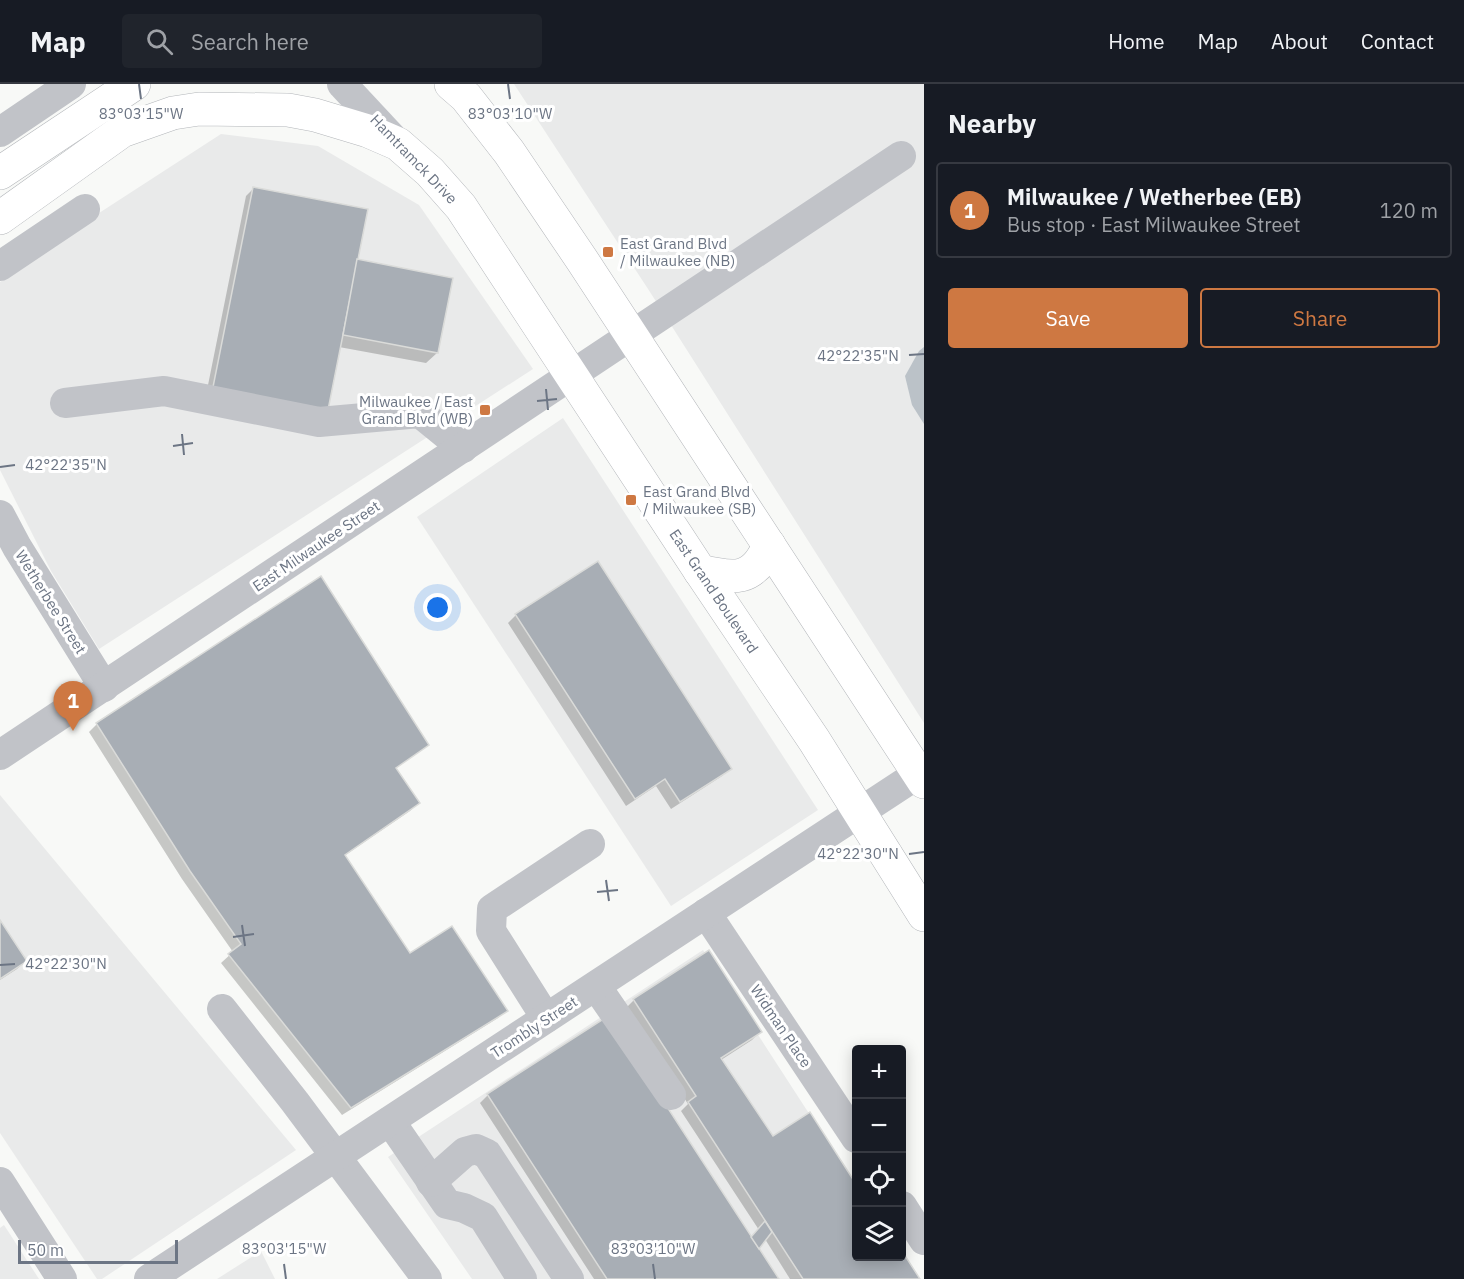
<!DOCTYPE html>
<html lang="en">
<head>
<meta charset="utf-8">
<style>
	body { margin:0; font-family:"IBM Plex Sans",sans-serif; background:#20242c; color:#f1f3f6 }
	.controls { position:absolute; right:18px; bottom:18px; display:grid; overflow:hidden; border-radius:6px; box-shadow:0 3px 15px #0003 }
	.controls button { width:54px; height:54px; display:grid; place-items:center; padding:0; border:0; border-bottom:2px solid #363941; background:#171b24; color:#f1f3f6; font:30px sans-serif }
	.scale { position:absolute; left:18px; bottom:15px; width:160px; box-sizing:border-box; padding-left:6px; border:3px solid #6c7584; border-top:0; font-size:16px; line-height:21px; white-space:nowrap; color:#6c7584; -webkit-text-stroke:4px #fff; paint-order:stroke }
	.you { position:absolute; left:438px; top:524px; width:21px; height:21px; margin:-15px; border:4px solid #fff; border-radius:50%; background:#1a73e8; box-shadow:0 0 0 9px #1a73e833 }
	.badge { display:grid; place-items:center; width:39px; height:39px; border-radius:50%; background:#ce7842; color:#fff; font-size:20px; font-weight:700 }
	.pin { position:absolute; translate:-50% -50px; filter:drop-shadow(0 2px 3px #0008) }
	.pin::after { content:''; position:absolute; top:32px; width:21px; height:18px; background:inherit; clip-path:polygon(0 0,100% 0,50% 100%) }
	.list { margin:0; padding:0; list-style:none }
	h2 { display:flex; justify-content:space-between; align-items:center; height:78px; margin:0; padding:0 24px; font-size:26px }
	h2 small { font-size:20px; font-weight:400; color:#9ea1a6 }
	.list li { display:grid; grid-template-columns:39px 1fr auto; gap:18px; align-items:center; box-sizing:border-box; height:96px; margin:0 12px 12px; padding:0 12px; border:2px solid #363941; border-radius:6px }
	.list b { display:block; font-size:22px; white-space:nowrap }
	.list p { margin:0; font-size:20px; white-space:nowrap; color:#9ea1a6 }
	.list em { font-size:20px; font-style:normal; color:#9ea1a6 }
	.actions { display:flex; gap:12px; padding:18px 24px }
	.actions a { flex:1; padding:14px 0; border:2px solid #ce7842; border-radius:6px; text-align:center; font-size:21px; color:#ce7842 }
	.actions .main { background:#ce7842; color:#fff }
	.icon { flex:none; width:33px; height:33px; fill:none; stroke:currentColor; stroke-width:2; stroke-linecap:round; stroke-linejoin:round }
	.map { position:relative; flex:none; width:924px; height:1195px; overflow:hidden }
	header { display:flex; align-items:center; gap:36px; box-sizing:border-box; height:84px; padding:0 30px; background:#171b24; border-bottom:2px solid #363941 }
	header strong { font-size:28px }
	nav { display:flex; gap:33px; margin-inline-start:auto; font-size:21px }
	.search { width:420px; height:54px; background:#20242c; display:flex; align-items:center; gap:15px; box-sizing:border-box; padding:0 21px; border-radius:6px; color:#9ea1a6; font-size:22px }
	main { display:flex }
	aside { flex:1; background:#171b24 }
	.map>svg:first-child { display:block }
	.built { fill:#e9eaea }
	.water { fill:#bbc2c8 }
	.shadow { fill:#0003 }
	.building { fill:#a8aeb5; stroke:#dadbd9; stroke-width:1.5 }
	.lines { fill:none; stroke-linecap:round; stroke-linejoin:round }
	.major-casing { stroke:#b3b6ba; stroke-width:34 }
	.minor { stroke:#c1c3c8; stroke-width:30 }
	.major { stroke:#fff; stroke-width:33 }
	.ticks { fill:none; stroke:#6c7584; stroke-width:2 }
	.poi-dot { fill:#ce7842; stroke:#fff; stroke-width:2 }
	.labels { text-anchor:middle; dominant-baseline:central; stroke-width:6; stroke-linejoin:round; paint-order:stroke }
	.street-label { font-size:15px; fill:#6c7584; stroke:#fff }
	.poi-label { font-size:15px; fill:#6c7584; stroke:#fff; text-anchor:start }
	.ticks-label { font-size:15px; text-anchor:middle; fill:#6c7584; stroke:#fff; stroke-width:6; stroke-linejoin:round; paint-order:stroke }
</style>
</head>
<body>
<header>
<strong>Map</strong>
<div class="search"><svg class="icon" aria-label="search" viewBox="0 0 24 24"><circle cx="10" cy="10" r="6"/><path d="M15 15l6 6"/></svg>Search here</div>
<nav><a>Home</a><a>Map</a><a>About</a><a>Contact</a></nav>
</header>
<main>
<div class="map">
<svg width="924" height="1195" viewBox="0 0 924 1195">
	<rect width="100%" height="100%" fill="#f8f9f7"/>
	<g class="built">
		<path d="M 514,0 L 924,0 L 924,639 L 650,208 Z"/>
		<path d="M 221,50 L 318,62 L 419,121 L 533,285 L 99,565 L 51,487 L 0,386 L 0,198 L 96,131 Z"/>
		<path d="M 563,334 L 818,726 L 671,822 L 417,433 Z"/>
		<path d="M 0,711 L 296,1066 L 102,1195 L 97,1195 L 0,1049 Z"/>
		<path d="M 703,866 L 856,1102 L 856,1172 L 902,1171 L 917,1195 L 472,1195 L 388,1073 Z"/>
		<path d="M 4,1141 L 39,1195 L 0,1195 L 0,1144 Z"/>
		<path d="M 261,1167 L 275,1195 L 217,1195 Z"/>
	</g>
	<path class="water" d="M 924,263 L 924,340 L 912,321 L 905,292 L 919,267 Z"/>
	<g class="shadow">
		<path d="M 254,104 L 356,176 L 437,269 L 426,279 L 339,263 L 206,311 L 246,112 Z"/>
		<path d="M 516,531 L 730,684 L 722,692 L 671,725 L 656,702 L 626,722 L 508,539 Z"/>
		<path d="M 97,640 L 427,661 L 395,685 L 418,719 L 410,727 L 344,772 L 409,872 L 506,926 L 498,934 L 342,1031 L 221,879 L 233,868 L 182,795 L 89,648 Z"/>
		<path d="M 0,839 L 25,877 L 17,885 L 0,896 Z"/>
		<path d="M 634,916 L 760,948 L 752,956 L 721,976 L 772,1054 L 810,1030 L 856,1102 L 856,1172 L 902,1172 L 902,1170 L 918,1195 L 790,1195 L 765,1155 L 757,1165 L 777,1195 L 594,1195 L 480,1019 L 488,1011 L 751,1155 L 759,1146 L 681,1027 L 688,1020 L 626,924 Z"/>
	</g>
	<g class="building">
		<path d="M 253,103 L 368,125 L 328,326 L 213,303 Z"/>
		<path d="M 357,175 L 453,194 L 438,269 L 343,251 Z"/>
		<path d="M 598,477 L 732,685 L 680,718 L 665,695 L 635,715 L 515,530 Z"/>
		<path d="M 321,492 L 429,661 L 396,684 L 420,719 L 345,771 L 410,869 L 452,842 L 508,927 L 351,1024 L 228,870 L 241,860 L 190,787 L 96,639 Z"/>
		<path d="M 0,836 L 27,877 L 0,895 Z"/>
		<path d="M 709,866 L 762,948 L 721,974 L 773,1052 L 810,1028 L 856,1100 L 856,1172 L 902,1172 L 902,1167 L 920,1195 L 803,1195 L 688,1018 L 696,1012 L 633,915 Z"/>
		<path d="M 608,932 L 779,1195 L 607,1195 L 487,1010 Z"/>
		<path d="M 765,1137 L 772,1148 L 759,1165 L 751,1153 Z"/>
	</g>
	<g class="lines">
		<g class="major-casing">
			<g id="major">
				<path d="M 451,0 L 466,13 L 509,68 L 582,176 L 924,698"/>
				<path d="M 0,89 L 134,0"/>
				<path d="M 0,134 L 122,47 L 173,29 L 199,25 L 288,26 L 315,31 L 368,47 L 398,60 L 430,88 L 461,123 L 700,487 L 814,656 L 924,831"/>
				<path d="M 700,487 C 734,495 754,498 769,461"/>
			</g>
		</g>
		<g class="minor">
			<path d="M 342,0 L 397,59"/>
			<path d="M 0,48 L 71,0"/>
			<path d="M 0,182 L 85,125"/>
			<path d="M 65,319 L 164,307 L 319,338 L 420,329 L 463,364"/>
			<path d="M 0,431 L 17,463 L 104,603"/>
			<path d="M 0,671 L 901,72"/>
			<path d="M 706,829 L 856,1054"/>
			<path d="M 596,902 L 671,1011"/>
			<path d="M 222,925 L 295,1018 L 427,1195"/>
			<path d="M 546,934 L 491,847 L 492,825 L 590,760"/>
			<path d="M 390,1037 L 447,1120 L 464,1124 L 483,1133 L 522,1195"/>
			<path d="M 0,1098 L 62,1195"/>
			<path d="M 431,1098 L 465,1068 L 476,1065 L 487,1070 L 569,1195"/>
			<path d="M 902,1122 L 924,1156"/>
			<path d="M 149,1195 L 924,686"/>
		</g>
		<use href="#major" class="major"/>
	</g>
	<path class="ticks" d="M 139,0 L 141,15M 508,0 L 510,15M 909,271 L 924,270M 546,305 L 548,326M 537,317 L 557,315M 182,350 L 184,371M 173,362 L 193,359M 0,383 L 15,381M 909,770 L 924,768M 606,796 L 609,817M 597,808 L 618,806M 242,841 L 245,862M 233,853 L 254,850M 0,881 L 15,880M 284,1180 L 286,1195M 653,1180 L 655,1195"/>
	<g class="poi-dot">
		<rect x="602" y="162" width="12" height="12" rx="3"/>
		<rect x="479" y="320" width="12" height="12" rx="3"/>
		<rect x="625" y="410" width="12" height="12" rx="3"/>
	</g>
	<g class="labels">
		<g class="street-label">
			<text transform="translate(414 75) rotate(46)">Hamtramck Drive</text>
			<text transform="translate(316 462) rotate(-34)">East Milwaukee Street</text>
			<text transform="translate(714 507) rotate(56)">East Grand Boulevard</text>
			<text transform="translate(51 518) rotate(58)">Wetherbee Street</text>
			<text transform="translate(781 942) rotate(56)">Widman Place</text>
			<text transform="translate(534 943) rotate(-33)">Trombly Street</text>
		</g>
		<g class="poi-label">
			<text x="620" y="159">East Grand Blvd<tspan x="620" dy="17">/ Milwaukee (NB)</tspan></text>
			<text x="473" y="317" text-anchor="end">Milwaukee / East<tspan x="473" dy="17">Grand Blvd (WB)</tspan></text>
			<text x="643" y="407">East Grand Blvd<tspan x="643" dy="17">/ Milwaukee (SB)</tspan></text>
		</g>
	</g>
	<g class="ticks-label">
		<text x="141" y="35">83°03'15"W</text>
		<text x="510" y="35">83°03'10"W</text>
		<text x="858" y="277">42°22'35"N</text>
		<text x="66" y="386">42°22'35"N</text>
		<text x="858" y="775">42°22'30"N</text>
		<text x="66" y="885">42°22'30"N</text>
		<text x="284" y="1170">83°03'15"W</text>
		<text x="653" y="1170">83°03'10"W</text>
	</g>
</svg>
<div class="controls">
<button>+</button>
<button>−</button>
<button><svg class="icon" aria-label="locate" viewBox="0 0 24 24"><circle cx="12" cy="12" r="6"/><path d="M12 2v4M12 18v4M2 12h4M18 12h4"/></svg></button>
<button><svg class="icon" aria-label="layers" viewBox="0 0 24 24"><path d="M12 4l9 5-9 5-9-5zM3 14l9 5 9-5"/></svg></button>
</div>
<div class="scale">50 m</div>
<div class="you"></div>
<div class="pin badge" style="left:73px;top:647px">1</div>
</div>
<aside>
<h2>Nearby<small></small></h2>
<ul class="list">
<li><span class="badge">1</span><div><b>Milwaukee / Wetherbee (EB)</b><p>Bus stop · East Milwaukee Street</p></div><em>120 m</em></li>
</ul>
<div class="actions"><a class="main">Save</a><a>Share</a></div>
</aside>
</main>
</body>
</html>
